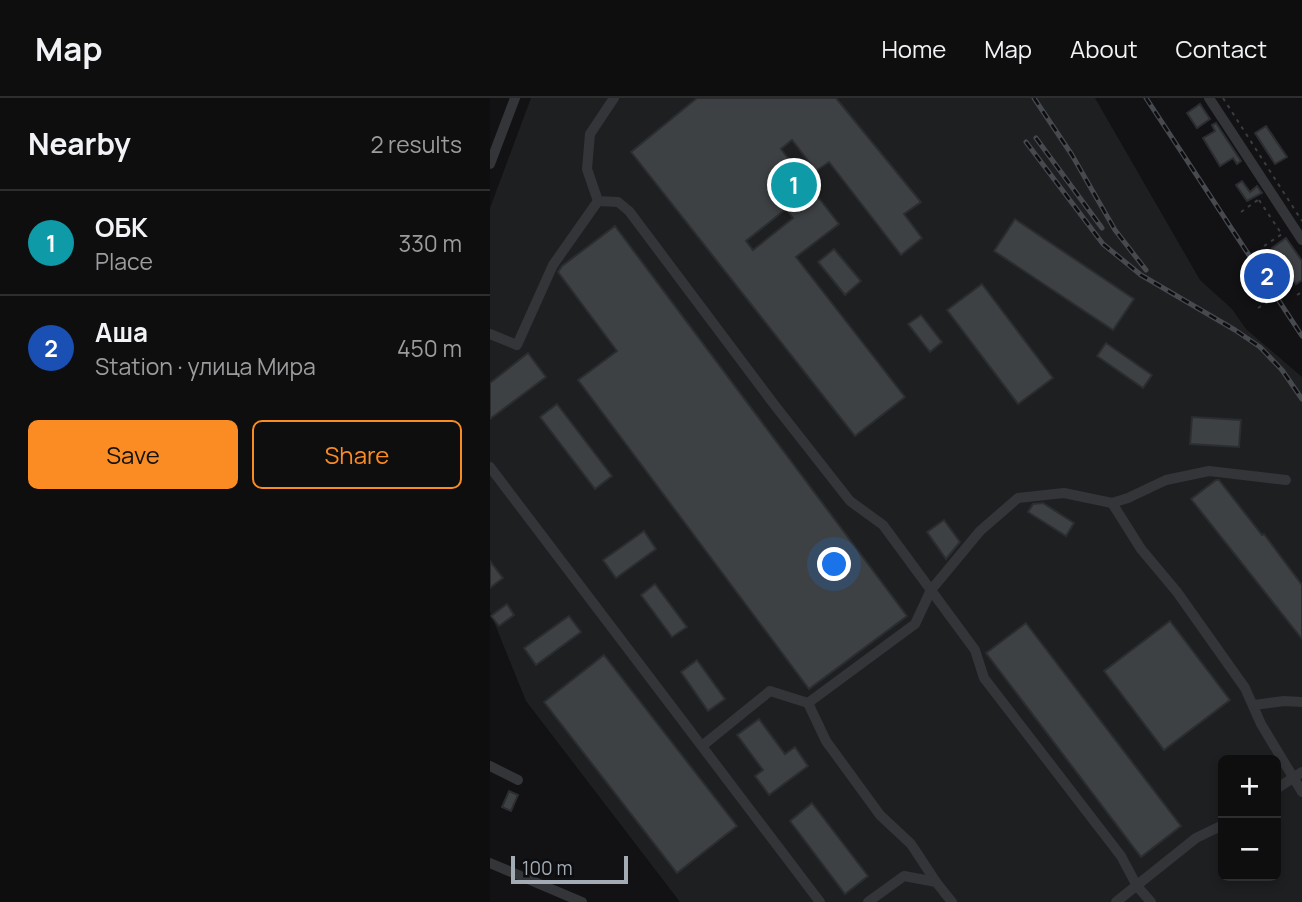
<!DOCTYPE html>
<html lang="en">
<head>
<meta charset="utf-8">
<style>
	body { margin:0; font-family:Manrope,sans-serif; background:#171718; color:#f1f3f6 }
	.controls { position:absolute; right:21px; bottom:21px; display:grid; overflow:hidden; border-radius:10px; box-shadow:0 4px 10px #0003 }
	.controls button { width:63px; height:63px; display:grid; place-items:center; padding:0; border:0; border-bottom:2px solid #2e2e2f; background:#0e0e0f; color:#f1f3f6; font:35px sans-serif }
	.scale { position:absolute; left:21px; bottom:18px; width:117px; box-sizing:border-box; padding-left:7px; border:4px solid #a3acb5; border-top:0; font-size:19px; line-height:24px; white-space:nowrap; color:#a3acb5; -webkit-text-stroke:5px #0d0d0f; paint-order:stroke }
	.you { position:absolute; left:345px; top:467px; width:24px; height:24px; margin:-18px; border:5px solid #fff; border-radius:50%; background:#1a73e8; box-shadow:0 0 0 10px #1a73e833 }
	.badge { display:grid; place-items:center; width:46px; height:46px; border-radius:50%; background:#fb8c23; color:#fff; font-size:23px; font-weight:700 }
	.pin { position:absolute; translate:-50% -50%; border:4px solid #fff; box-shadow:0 2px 7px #0006 }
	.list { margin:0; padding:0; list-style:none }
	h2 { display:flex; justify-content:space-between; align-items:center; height:91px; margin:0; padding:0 28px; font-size:30px }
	h2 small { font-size:23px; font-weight:400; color:#9b9c9e }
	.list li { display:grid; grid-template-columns:46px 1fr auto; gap:21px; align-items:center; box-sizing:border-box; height:105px; padding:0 28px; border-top:2px solid #2e2e2f }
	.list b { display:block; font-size:26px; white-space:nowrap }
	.list p { margin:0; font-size:23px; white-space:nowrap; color:#9b9c9e }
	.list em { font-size:23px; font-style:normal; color:#9b9c9e }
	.actions { display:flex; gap:14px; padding:21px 28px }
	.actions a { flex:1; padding:16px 0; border:2px solid #fb8c23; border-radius:10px; text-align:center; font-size:24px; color:#fb8c23 }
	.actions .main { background:#fb8c23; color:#111 }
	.map { position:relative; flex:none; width:812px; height:804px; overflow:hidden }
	header { display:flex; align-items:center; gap:42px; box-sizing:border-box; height:98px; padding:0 35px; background:#0e0e0f; border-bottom:2px solid #2e2e2f }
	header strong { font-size:33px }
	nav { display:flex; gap:38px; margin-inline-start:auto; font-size:24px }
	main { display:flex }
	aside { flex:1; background:#0e0e0f }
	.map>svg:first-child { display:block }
	.built { fill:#1e1f21; fill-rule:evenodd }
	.building { fill:#3e4144; stroke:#2c2d30; stroke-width:2; fill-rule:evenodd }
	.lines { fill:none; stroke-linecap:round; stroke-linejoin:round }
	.path { stroke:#393c40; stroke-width:2; stroke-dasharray:3.5 5; stroke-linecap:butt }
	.minor { stroke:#333539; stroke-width:10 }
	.rail-casing { stroke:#46494e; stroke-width:5 }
	.rail { stroke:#0d0d0f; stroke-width:2.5; stroke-dasharray:8; stroke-linecap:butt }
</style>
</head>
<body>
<header>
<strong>Map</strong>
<nav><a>Home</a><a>Map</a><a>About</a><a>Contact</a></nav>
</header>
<main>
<aside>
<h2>Nearby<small>2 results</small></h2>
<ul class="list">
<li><span class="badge" style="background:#0f9aa8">1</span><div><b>ОБК</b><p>Place</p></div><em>330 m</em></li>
<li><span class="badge" style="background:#1a4fb4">2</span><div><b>Аша</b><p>Station · улица Мира</p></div><em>450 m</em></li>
</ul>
<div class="actions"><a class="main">Save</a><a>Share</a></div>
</aside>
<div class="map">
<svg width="812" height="804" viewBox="0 0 812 804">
	<rect width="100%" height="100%" fill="#121214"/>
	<path class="built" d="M 41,0 L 605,0 L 710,182 L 742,211 L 756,231 L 812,279 L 812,804 L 190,804 L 36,603 L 0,514 L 0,110 ZM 733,662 L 786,662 L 786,778 L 733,778 Z"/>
	<g class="building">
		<path d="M 207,0 L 346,0 L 431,104 L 414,116 L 432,140 L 411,157 L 339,64 L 326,73 L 302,42 L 291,51 L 349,126 L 306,159 L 415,299 L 365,338 L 141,54 ZM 296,111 L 303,120 L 263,152 L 256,143 Z"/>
		<path d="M 710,6 L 720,21 L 707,30 L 697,15 Z"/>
		<path d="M 726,25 L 751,63 L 747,66 L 743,60 L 730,68 L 713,40 L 725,33 L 722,27 Z"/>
		<path d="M 776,28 L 797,59 L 785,66 L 765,35 Z"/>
		<path d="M 752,83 L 760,94 L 767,88 L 772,95 L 757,103 L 746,87 Z"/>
		<path d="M 525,121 L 644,201 L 623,232 L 504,153 Z"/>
		<path d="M 125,128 L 417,518 L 319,591 L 88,282 L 127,253 L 68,174 L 72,168 Z"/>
		<path d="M 796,140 L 812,163 L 812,182 L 806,186 L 782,150 Z"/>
		<path d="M 344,151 L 371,183 L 355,197 L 328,164 Z"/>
		<path d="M 492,186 L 563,280 L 528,306 L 457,212 Z"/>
		<path d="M 431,217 L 452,244 L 440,254 L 418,226 Z"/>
		<path d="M 616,245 L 662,277 L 653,290 L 607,258 Z"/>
		<path d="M 38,255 L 56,279 L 0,321 L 0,285 Z"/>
		<path d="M 67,306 L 122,378 L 105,391 L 50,319 Z"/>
		<path d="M 702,319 L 751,322 L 749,349 L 700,346 Z"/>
		<path d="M 726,382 L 729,382 L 772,437 L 774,436 L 812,487 L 812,541 L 701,401 Z"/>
		<path d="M 553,405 L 584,425 L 576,438 L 538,414 L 543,406 Z"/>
		<path d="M 454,422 L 470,444 L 456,461 L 437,434 Z"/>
		<path d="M 154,433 L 166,451 L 126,480 L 113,462 Z"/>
		<path d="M 0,463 L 13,480 L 0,490 Z"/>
		<path d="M 165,486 L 197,529 L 182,539 L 151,497 Z"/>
		<path d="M 17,506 L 24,517 L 9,528 L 1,518 Z"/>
		<path d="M 79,518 L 91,534 L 46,567 L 34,550 Z"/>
		<path d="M 680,523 L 740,602 L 674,652 L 614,573 Z"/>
		<path d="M 536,525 L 691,728 L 651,759 L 496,555 Z"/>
		<path d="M 114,557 L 247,728 L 187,775 L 54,604 Z"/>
		<path d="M 207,562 L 235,601 L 218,613 L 191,574 Z"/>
		<path d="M 269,621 L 295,656 L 305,649 L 318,668 L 279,697 L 265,678 L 273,672 L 247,637 Z"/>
		<path d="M 19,693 L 28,697 L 21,713 L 12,709 Z"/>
		<path d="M 322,705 L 378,778 L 355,796 L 300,723 Z"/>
	</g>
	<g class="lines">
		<g class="path">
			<path d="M 733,0 L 812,123"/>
			<path d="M 769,102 L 791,135"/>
			<path d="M 751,114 L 772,99"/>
			<path d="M 774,148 L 795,134"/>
			<path d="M 779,181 L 791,173"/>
			<path d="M 807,197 L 812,194"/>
			<path d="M 768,210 L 790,197"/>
		</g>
		<g class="minor">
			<path d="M 124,0 L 100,36 L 97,71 L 108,103 L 128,104 L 139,113 L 283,305 L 360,403 L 393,427 L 485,552 L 494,580 L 631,758 L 647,788 L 661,804"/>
			<path d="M 719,0 L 812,142"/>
			<path d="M 0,66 L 25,0"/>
			<path d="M 0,236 L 27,247 L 63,167 L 108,103"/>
			<path d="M 0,369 L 330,804"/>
			<path d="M 622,405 L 651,451 L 687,494 L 755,590 L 771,626 L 812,694"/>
			<path d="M 318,605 L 336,643 L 390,717 L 421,746 L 446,784"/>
			<path d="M 764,607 L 794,603 L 812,604"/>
			<path d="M 212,648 L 280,593 L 318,605 L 425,526 L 441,492 L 490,433 L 528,400 L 574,395 L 622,405 L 638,400 L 676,382 L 719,373 L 796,382"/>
			<path d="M 0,668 L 28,682"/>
			<path d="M 786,691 L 812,674"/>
			<path d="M 0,765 L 92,804"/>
			<path d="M 378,804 L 414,778 L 446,784 L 462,804"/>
			<path d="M 626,804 L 706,740 L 733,727"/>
		</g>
		<g class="rail-casing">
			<g id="rail">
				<path d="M 544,0 L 582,57 L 625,132 L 656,172"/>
				<path d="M 656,0 L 812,238"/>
				<path d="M 546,40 L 612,130"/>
				<path d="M 536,44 L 613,146 L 651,177 L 745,232 L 770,249 L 792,272 L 812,301"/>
			</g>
		</g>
		<use href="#rail" class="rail"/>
	</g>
</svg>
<div class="controls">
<button>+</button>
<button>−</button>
</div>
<div class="scale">100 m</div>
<div class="you"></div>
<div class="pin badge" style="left:304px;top:87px;background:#0f9aa8">1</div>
<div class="pin badge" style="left:777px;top:178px;background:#1a4fb4">2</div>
</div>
</main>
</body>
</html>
